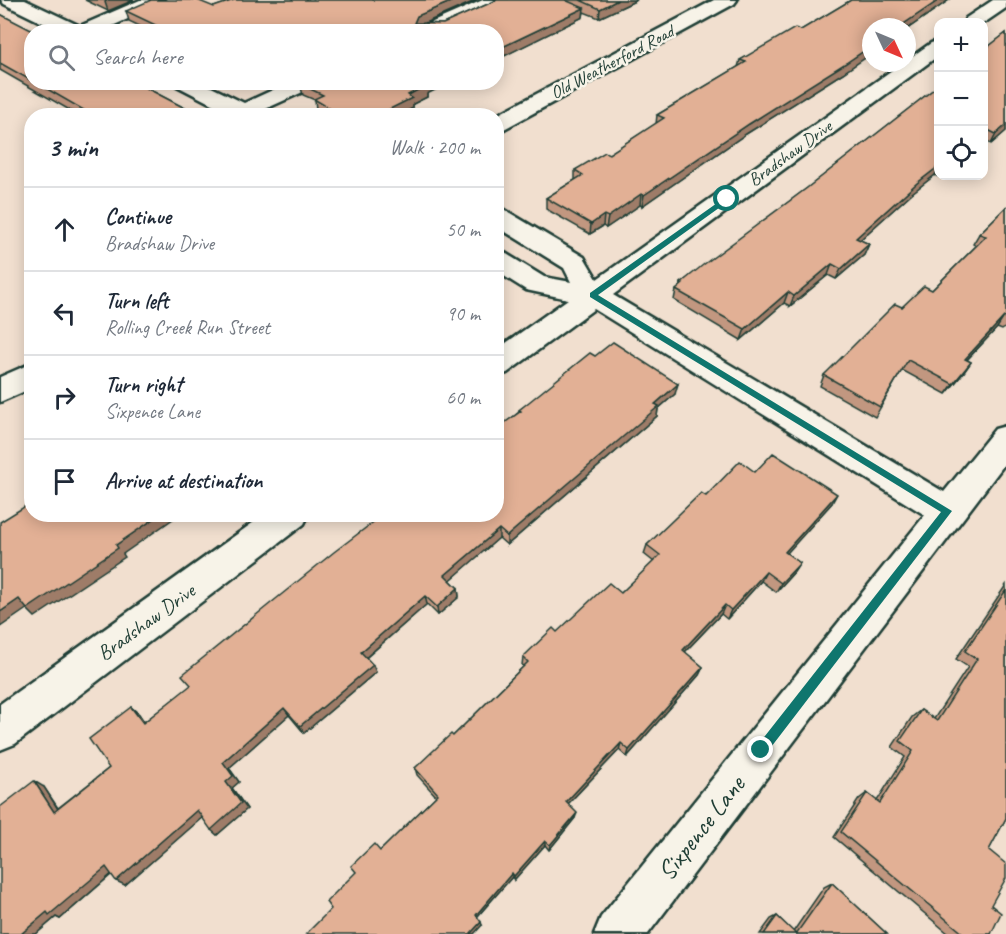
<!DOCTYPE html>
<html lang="en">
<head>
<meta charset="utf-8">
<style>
	body { margin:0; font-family:Caveat,sans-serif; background:#f2f2f3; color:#1f2937 }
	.controls { position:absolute; right:18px; top:18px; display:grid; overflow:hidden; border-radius:12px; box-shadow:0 3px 15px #0003 }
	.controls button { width:54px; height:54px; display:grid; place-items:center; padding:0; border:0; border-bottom:2px solid #e0e1e3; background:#fff; color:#1f2937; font:30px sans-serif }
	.compass { position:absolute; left:862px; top:18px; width:54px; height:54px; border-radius:50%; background:#fff; box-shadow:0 3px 15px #0003; rotate:134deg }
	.stop { position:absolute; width:18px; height:18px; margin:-14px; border:4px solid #0f766e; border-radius:50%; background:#fff }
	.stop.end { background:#0f766e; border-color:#fff; box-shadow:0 2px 6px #0008 }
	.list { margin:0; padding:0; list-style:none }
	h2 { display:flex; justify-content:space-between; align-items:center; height:78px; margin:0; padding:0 24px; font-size:26px }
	h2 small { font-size:20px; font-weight:400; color:#747a83 }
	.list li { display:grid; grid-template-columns:39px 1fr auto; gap:18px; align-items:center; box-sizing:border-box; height:84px; padding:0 24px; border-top:2px solid #e0e1e3 }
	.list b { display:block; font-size:22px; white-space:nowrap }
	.list p { margin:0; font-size:20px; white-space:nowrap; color:#747a83 }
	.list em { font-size:20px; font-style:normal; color:#747a83 }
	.icon { flex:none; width:33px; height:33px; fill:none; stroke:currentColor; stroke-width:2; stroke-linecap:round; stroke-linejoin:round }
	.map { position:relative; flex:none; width:1006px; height:934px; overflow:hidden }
	.search { position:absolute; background:#fff; box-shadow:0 3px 15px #0003; left:24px; top:24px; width:480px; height:66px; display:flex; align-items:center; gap:15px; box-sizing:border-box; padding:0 21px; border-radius:24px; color:#747a83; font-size:22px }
	.panel { position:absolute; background:#fff; box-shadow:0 3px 15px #0003; left:24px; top:108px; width:480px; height:414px; border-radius:24px }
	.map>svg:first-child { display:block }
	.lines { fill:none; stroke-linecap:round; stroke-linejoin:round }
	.minor-casing { stroke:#1f3d34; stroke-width:5 }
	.tertiary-casing { stroke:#1f3d34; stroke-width:5 }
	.minor { fill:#f7f3e8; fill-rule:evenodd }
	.tertiary { fill:#f7f3e8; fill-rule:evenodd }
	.wall { fill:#c29780; stroke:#1f3d34; stroke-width:1.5 }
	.shaded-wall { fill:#9e7b68; stroke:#1f3d34; stroke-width:1.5 }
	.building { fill:#e2b095; stroke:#1f3d34; stroke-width:1.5 }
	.route { fill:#0f766e }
	.labels { text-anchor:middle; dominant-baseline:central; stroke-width:5; stroke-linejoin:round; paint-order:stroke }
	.far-street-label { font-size:18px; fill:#1f3d34; stroke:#f7f3e8 }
	.street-label { font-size:21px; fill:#1f3d34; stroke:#f7f3e8 }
	.near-street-label { font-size:26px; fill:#1f3d34; stroke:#f7f3e8 }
</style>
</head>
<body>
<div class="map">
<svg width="1006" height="934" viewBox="0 0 1006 934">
	<rect width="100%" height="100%" fill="#f1dfcf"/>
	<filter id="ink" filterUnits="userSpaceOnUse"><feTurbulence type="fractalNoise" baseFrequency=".0167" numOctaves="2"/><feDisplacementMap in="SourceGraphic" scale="12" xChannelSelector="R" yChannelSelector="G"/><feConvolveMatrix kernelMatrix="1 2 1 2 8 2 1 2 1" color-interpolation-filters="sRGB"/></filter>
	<g filter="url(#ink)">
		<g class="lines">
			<g class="minor-casing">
				<g id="minor">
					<path d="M 1,0 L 25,0 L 80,26 L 140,0 L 164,0 L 161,4 L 99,32 L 61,32 L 4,4 Z"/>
					<path d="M 483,0 L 507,0 L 504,4 L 443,32 L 417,32 L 419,28 Z"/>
					<path d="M 993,0 L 1006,0 L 1006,8 L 984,23 L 964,22 L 966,18 Z"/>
					<path d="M 938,41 L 938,56 L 613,295 L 944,492 L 995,429 L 1006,426 L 1006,462 L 648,934 L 594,934 L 601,917 L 925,515 L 594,309 L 507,373 L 496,376 L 496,350 L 568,299 L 526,290 L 496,271 L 496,251 L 505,253 L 544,277 L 571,282 L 564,268 L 496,226 L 496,208 L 505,210 L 584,257 L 597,279 L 902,63 L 907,63 L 907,60 L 931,43 Z"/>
					<path d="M 174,82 L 201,82 L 244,103 L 290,82 L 319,82 L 316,86 L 261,111 L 264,116 L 235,116 L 177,86 Z"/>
					<path d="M 265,514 L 309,514 L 304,524 L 15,744 L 0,750 L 0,704 Z"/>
				</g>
			</g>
			<g class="tertiary-casing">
				<g id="tertiary">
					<path d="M 714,0 L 737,0 L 734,4 L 504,129 L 496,131 L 495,116 Z"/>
					<path d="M 32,363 L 32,388 L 0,402 L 0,377 Z"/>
				</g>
			</g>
			<use href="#minor" class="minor"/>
			<use href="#tertiary" class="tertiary"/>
		</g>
		<g class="wall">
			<path d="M 85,0 L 134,0 L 108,11 Z"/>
			<path d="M 234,0 L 477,0 L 424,23 L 443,24 L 497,0 L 637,0 L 599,18 L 584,12 L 583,17 L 496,60 L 496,32 L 152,32 L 129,21 L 126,11 L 214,7 Z"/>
			<path d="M 851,0 L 949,0 L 907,29 L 907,27 L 843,73 L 746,134 L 642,206 L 640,205 L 606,228 L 603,226 L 590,234 L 546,209 L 546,198 L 575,180 L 575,170 L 609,154 L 656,124 L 657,115 L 738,67 L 740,60 L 801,30 Z"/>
			<path d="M 0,14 L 32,32 L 32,82 L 135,82 L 200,116 L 80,116 L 0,70 Z"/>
			<path d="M 1006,33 L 1006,131 L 991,144 L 984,141 L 984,50 Z"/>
			<path d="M 300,84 L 427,94 L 427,97 L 413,104 L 413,108 L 398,116 L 327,116 L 316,109 L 315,100 L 303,95 Z"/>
			<path d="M 939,85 L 939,176 L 941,176 L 939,177 L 935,175 L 912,193 L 860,240 L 869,244 L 864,255 L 836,279 L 828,275 L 790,306 L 784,303 L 741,340 L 674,300 L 676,290 L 680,287 L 681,283 L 807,188 Z"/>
			<path d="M 1006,207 L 1006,327 L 1002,330 L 997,328 L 967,360 L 971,362 L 964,372 L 946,394 L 902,370 L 875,417 L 820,386 L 824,375 L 902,307 L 932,290 L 976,246 L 973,244 L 979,234 Z"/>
			<path d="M 595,356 L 675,394 L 658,409 L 657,416 L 507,545 L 499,538 L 450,580 L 458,588 L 459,597 L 438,615 L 427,604 L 366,658 L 376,672 L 304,733 L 289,715 L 229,768 L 239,782 L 232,788 L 247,809 L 217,835 L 202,817 L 125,885 L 111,875 L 60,919 L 56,917 L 36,934 L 0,934 L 44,787 L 58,808 L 109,768 L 131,707 L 139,714 L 144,722 L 191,686 L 519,412 L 519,410 Z"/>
			<path d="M 755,472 L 832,503 L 786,553 L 800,563 L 794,572 L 776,592 L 761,581 L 727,619 L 721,614 L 685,652 L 703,667 L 699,675 L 627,757 L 619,750 L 568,804 L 575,818 L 549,850 L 545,845 L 514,880 L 512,877 L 477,917 L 482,925 L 331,909 L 380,851 L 436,796 L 417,775 L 415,768 L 453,736 L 524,666 L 522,665 L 523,657 L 557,632 L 621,593 L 654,562 L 644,554 L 647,545 L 706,496 Z"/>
			<path d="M 1006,585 L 1006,818 L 989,850 L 991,905 L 991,934 L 949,934 L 834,837 L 859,799 L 867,793 L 877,801 L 905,757 L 892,747 L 912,717 L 921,710 L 934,719 L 968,667 L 956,659 Z"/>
			<path d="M 832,883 L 887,934 L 760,934 L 771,919 L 777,916 L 793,932 L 824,887 Z"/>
		</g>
		<g class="shaded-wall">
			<path d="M 108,0 L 134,0 L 108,11 L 105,2 Z"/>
			<path d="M 455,0 L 477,0 L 418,26 L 414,23 L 417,16 Z"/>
			<path d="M 618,0 L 637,0 L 599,18 L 600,9 Z"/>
			<path d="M 939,0 L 949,0 L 907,29 L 907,27 L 899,27 Z"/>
			<path d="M 584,8 L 583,17 L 496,60 L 496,50 Z"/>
			<path d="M 871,46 L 871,54 L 843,73 L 746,134 L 642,206 L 644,195 L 749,124 Z"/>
			<path d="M 429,82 L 451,82 L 427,94 L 427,97 L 413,104 L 413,108 L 398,116 L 376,116 Z"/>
			<path d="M 1006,125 L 1006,131 L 991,144 L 996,134 Z"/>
			<path d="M 939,166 L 935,175 L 912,193 L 851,248 L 856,238 L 917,183 Z"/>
			<path d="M 641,194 L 640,205 L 606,228 L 608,217 Z"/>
			<path d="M 604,215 L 603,226 L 590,234 L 591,224 Z"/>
			<path d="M 869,244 L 864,255 L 836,279 L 841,269 Z"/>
			<path d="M 832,264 L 828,275 L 790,306 L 794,296 Z"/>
			<path d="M 499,284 L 500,295 L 496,297 L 496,286 Z"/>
			<path d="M 788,292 L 784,303 L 741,340 L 745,329 Z"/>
			<path d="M 1004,317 L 997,328 L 958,369 L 965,359 Z"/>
			<path d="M 971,362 L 964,372 L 946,394 L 953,384 Z"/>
			<path d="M 678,384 L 675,394 L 658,409 L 657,416 L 507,545 L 507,536 Z"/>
			<path d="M 837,494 L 832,503 L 780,561 L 785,552 Z"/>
			<path d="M 161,514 L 180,514 L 123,554 L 125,557 L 35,617 L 27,609 L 116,545 Z"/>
			<path d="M 499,529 L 499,538 L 446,584 L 445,575 Z"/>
			<path d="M 800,563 L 794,572 L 776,592 L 781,583 Z"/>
			<path d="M 766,572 L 761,581 L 727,619 L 731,610 Z"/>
			<path d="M 458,588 L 459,597 L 438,615 L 437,607 Z"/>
			<path d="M 425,596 L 427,604 L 363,660 L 361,652 Z"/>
			<path d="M 19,599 L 28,608 L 0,627 L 0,612 Z"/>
			<path d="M 725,605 L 721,614 L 679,658 L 683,650 Z"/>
			<path d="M 373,665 L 376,672 L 304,733 L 300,726 Z"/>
			<path d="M 703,667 L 699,675 L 627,757 L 629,750 Z"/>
			<path d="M 131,707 L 139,714 L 150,730 L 143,723 Z"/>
			<path d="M 284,708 L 289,715 L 229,768 L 239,782 L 232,788 L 247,809 L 217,835 L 211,830 L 226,782 L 223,762 Z"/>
			<path d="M 621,743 L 619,750 L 564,808 L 566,802 Z"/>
			<path d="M 34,781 L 44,787 L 63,817 L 54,812 Z"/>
			<path d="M 197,810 L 204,816 L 125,885 L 116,881 Z"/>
			<path d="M 577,813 L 575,818 L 549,850 L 550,845 Z"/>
			<path d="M 545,841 L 545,845 L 514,880 L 514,876 Z"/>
			<path d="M 106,867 L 115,871 L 60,919 L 56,917 L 36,934 L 21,934 L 47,912 Z"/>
			<path d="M 512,873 L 512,877 L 476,918 L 476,915 Z"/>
			<path d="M 481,922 L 482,925 L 474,934 L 470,934 Z"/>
		</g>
		<g class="building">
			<path d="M 151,0 L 197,0 L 214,7 L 234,0 L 455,0 L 417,16 L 414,23 L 443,24 L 497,0 L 565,0 L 584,8 L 496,50 L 496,32 L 170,32 L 126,11 Z"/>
			<path d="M 580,0 L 618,0 L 600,9 Z"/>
			<path d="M 851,0 L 939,0 L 899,27 L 871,27 L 871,46 L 846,63 L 749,124 L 644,195 L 641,194 L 608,217 L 604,215 L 591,224 L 546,198 L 583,175 L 575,170 L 605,152 L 609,154 L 664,118 L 657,115 L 746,62 L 740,60 L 795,28 L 801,30 Z"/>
			<path d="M 0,14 L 35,32 L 32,32 L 32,81 L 0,63 Z"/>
			<path d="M 1006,33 L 1006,125 L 996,134 L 988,130 L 984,134 L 984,50 Z"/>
			<path d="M 35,82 L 135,82 L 200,116 L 94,116 Z"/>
			<path d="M 305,82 L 429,82 L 424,85 L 426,86 L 408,95 L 412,98 L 376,116 L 366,116 L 364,114 L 361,116 L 342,116 L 314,99 L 323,95 L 300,84 Z"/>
			<path d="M 939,85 L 939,166 L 917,183 L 856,238 L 869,244 L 841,269 L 832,264 L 794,296 L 788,292 L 745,329 L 676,290 L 683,284 L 681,283 L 703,265 L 807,188 Z"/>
			<path d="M 1006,207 L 1006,318 L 1004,317 L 965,359 L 971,362 L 953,384 L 908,360 L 880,407 L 824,375 L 895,304 L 902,307 L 924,286 L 932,290 L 986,236 L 979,234 Z"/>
			<path d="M 613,342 L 678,384 L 655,404 L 659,406 L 507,536 L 499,529 L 445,575 L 458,588 L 437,607 L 425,596 L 361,652 L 373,665 L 300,726 L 284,708 L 223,762 L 233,776 L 226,782 L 241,803 L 211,830 L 197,810 L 116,881 L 106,867 L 49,915 L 47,912 L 21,934 L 0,934 L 0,807 L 34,781 L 54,812 L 109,768 L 89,739 L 131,707 L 143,723 L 191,685 L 182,675 L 334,552 L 384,514 L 496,514 L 496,429 L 521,411 L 519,410 L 590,353 L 595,356 Z"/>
			<path d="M 773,453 L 837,494 L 785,552 L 800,563 L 781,583 L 766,572 L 731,610 L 725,605 L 683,650 L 703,667 L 629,750 L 621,743 L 566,802 L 577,813 L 550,845 L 545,841 L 514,876 L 512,873 L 476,915 L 481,922 L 470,934 L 306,934 L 331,909 L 326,902 L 356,872 L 351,866 L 374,844 L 380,851 L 438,794 L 415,768 L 451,734 L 453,736 L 528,662 L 523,657 L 553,628 L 557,632 L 609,583 L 621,593 L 660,555 L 647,545 L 701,493 L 706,496 L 740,461 L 755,472 Z"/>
			<path d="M 32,502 L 32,514 L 161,514 L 116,545 L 118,548 L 27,609 L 19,599 L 0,612 L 0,522 Z"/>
			<path d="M 1006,590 L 1006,818 L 989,850 L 1006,864 L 1006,878 L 991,905 L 1001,913 L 991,934 L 964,934 L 841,832 L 867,793 L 880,803 L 913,751 L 900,741 L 921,710 L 937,721 L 977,659 L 965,651 Z"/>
			<path d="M 832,883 L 887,934 L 796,934 Z"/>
			<path d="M 777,916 L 796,934 L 764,934 Z"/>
		</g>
	</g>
	<path class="route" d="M 727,196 L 730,200 L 598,295 L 952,511 L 765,755 L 761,756 L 757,755 L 755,750 L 757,746 L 941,512 L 590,297 L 590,293 Z"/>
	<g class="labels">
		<g class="far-street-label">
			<text transform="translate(612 62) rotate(-28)">Old Weatherford Road</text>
			<text transform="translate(790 153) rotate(-36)">Bradshaw Drive</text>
		</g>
		<g class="street-label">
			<text transform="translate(146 622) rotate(-36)">Bradshaw Drive</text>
		</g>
		<g class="near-street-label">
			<text transform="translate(701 828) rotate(-52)">Sixpence Lane</text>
		</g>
	</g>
</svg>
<div class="controls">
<button>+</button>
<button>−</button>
<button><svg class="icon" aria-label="locate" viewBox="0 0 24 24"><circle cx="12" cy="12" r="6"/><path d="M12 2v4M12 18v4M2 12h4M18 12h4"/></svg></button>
</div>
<svg class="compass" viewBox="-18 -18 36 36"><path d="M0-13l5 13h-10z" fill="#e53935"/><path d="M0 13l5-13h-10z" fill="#747a83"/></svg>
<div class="stop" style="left:727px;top:199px"></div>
<div class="stop end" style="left:761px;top:750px"></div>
<div class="search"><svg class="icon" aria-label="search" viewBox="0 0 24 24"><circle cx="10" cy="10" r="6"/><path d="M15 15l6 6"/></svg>Search here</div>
<section class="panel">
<h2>3 min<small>Walk · 200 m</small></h2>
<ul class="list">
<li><svg class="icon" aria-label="ahead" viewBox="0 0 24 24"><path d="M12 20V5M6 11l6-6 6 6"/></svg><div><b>Continue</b><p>Bradshaw Drive</p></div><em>50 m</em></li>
<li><svg class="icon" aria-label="left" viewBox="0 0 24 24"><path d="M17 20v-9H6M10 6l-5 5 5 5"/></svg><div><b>Turn left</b><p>Rolling Creek Run Street</p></div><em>90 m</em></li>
<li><svg class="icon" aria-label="right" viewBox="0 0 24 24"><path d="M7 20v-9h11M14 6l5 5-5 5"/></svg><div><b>Turn right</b><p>Sixpence Lane</p></div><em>60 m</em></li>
<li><svg class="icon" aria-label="arrive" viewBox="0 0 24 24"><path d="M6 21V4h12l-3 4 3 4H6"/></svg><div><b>Arrive at destination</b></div></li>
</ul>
</section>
</div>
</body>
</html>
